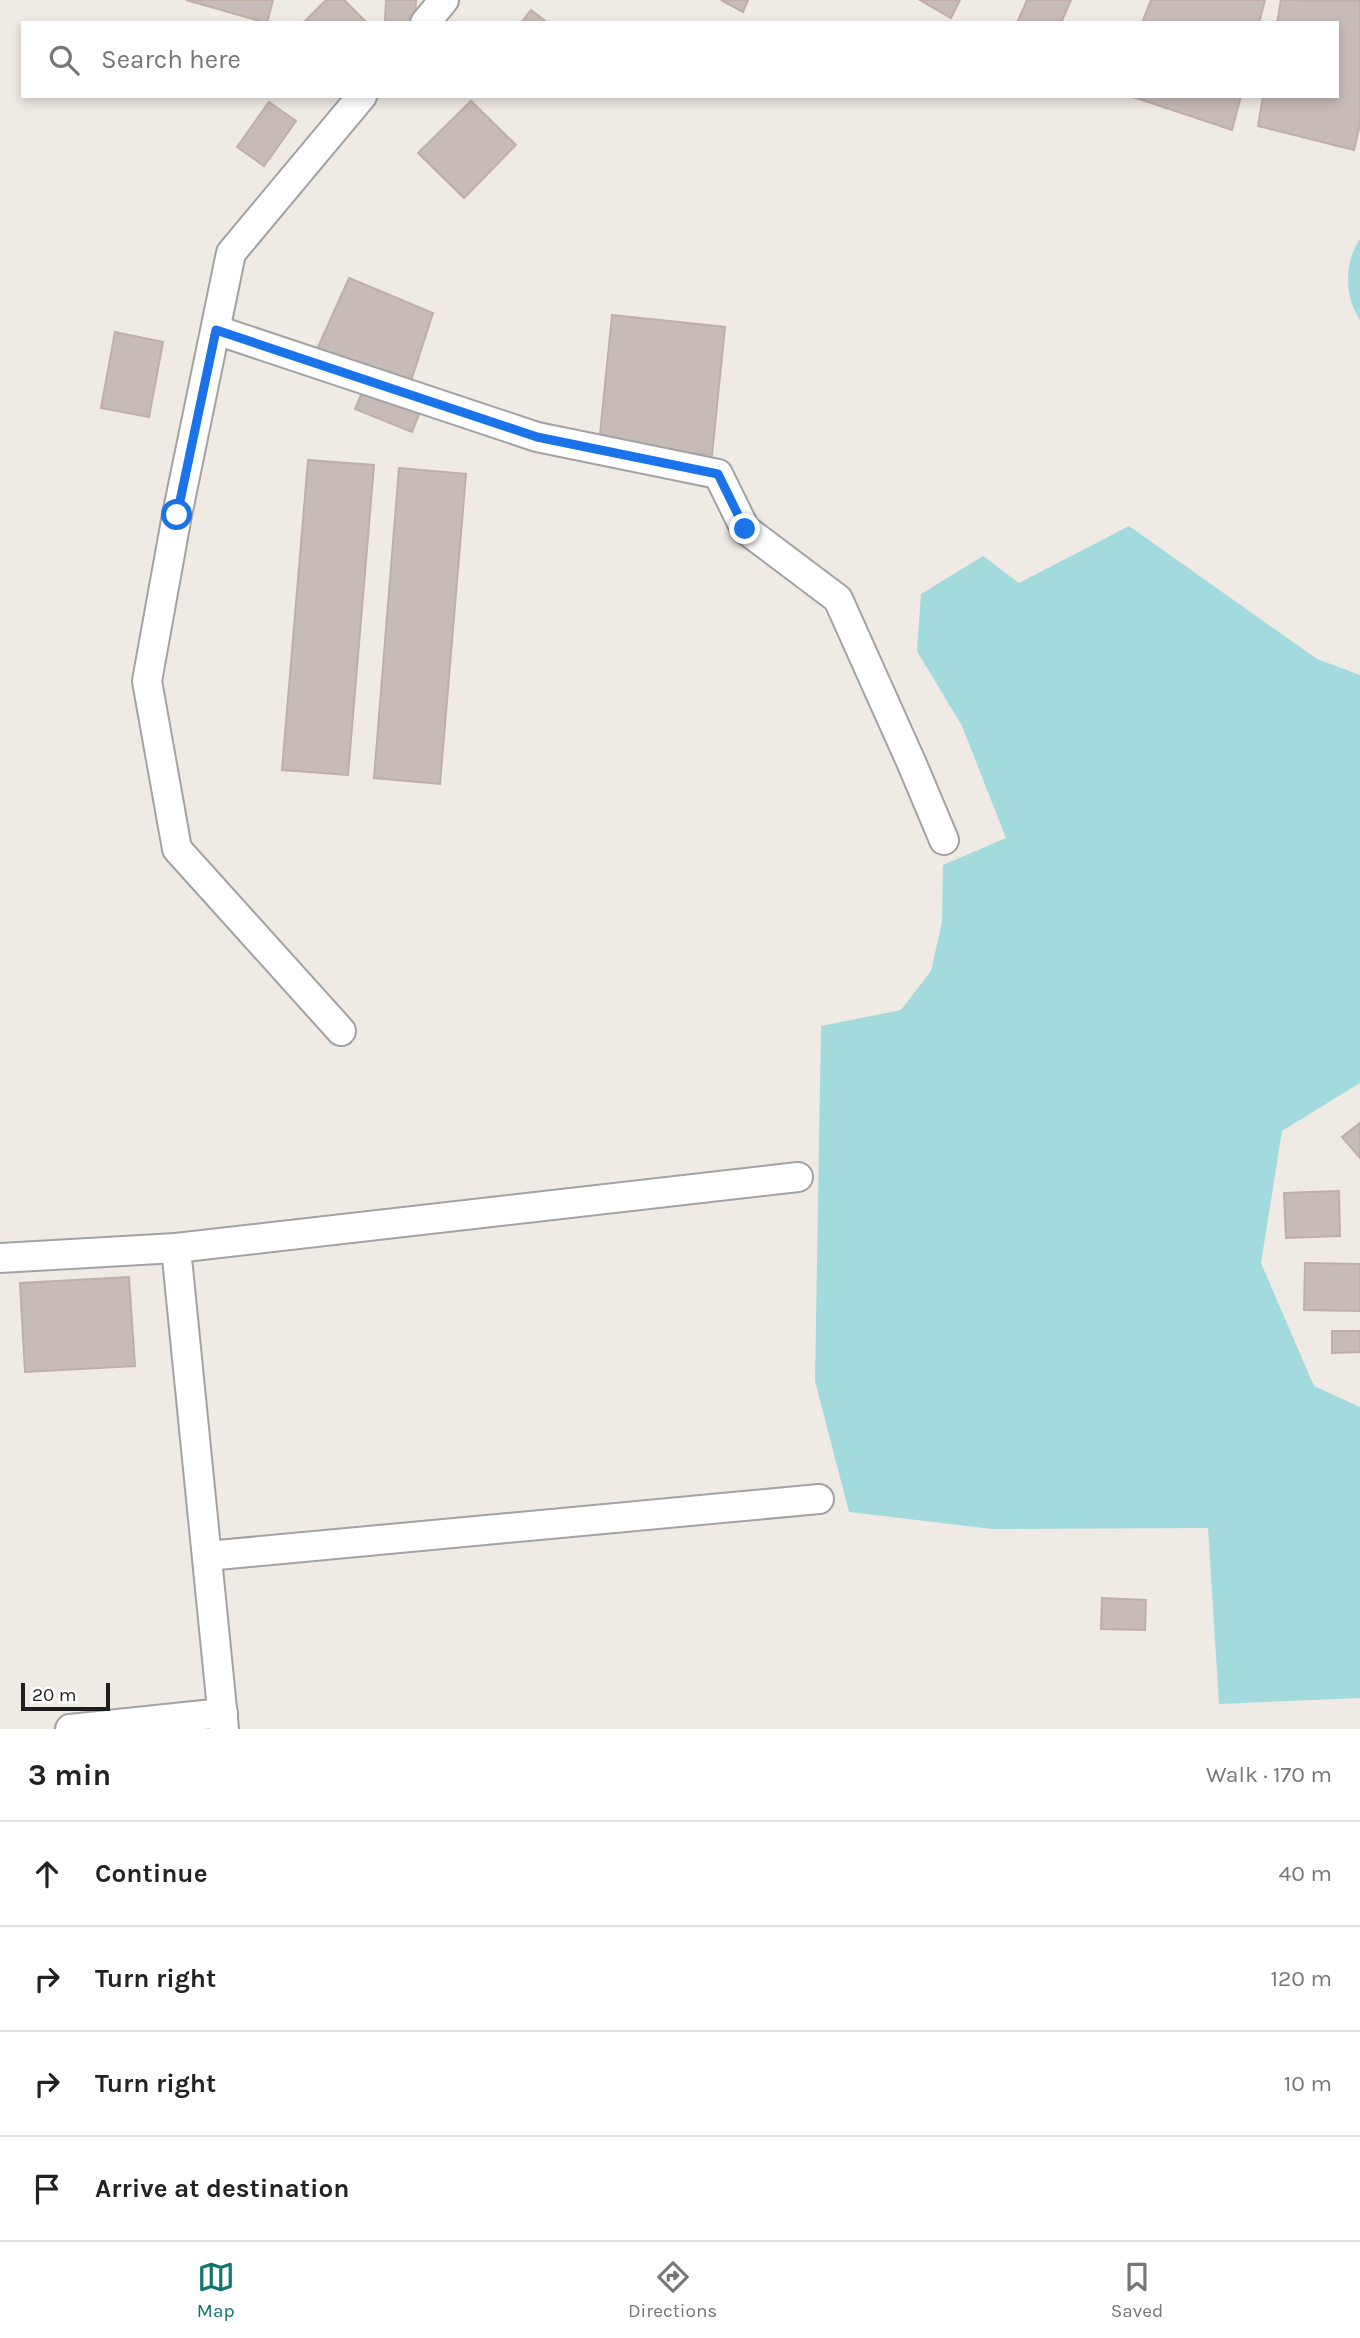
<!DOCTYPE html>
<html lang="en">
<head>
<meta charset="utf-8">
<style>
	body { margin:0; font-family:Karla,sans-serif; background:#f6f6f6; color:#222 }
	.scale { position:absolute; left:21px; bottom:18px; width:89px; box-sizing:border-box; padding-left:7px; border:4px solid #1e1e1e; border-top:0; font-size:19px; line-height:24px; white-space:nowrap; color:#1e1e1e; -webkit-text-stroke:5px #fff; paint-order:stroke }
	.stop { position:absolute; width:21px; height:21px; margin:-16px; border:5px solid #1a73e8; border-radius:50%; background:#fff }
	.stop.end { background:#1a73e8; border-color:#fff; box-shadow:0 2px 7px #0008 }
	.list { margin:0; padding:0; list-style:none }
	h2 { display:flex; justify-content:space-between; align-items:center; height:91px; margin:0; padding:0 28px; font-size:30px }
	h2 small { font-size:23px; font-weight:400; color:#767676 }
	.list li { display:grid; grid-template-columns:46px 1fr auto; gap:21px; align-items:center; box-sizing:border-box; height:105px; padding:0 28px; border-top:2px solid #e0e0e0 }
	.list b { display:block; font-size:26px; white-space:nowrap }
	.list em { font-size:23px; font-style:normal; color:#767676 }
	.icon { flex:none; width:38px; height:38px; fill:none; stroke:currentColor; stroke-width:2; stroke-linecap:round; stroke-linejoin:round }
	.map { position:relative; flex:none; width:1360px; height:1729px; overflow:hidden }
	.search { position:absolute; background:#fff; box-shadow:0 4px 10px #0003; left:21px; right:21px; top:21px; height:77px; display:flex; align-items:center; gap:18px; box-sizing:border-box; padding:0 24px; border-radius:0px; color:#767676; font-size:26px }
	.sheet { height:511px; background:#fff }
	nav { display:flex; justify-content:space-around; align-items:center; box-sizing:border-box; height:98px; border-top:2px solid #e0e0e0; background:#fff; font-size:19px; color:#767676 }
	nav a { display:grid; justify-items:center; gap:4px }
	nav .on { color:#0f766e }
	.map>svg:first-child { display:block }
	.water { fill:#a3dade }
	.building { fill:#c7bbb7; stroke:#c1aea6; stroke-width:2 }
	.lines { fill:none; stroke-linecap:round; stroke-linejoin:round }
	.street-casing { stroke:#a2a2a2; stroke-width:32 }
	.street { stroke:#fff; stroke-width:28 }
	.route { stroke:#1a73e8; stroke-width:9 }
</style>
</head>
<body>
<div class="map">
<svg width="1360" height="1729" viewBox="0 0 1360 1729">
	<rect width="100%" height="100%" fill="#efeae4"/>
	<g class="water">
		<path d="M 1360,239 L 1360,320 C 1344,296 1344,262 1360,239 Z"/>
		<path d="M 1129,526 L 1317,659 L 1360,675 L 1360,1083 L 1282,1131 L 1261,1263 L 1314,1386 L 1360,1407 L 1360,1698 L 1219,1704 L 1208,1528 L 992,1529 L 849,1512 L 815,1381 L 821,1026 L 901,1010 L 931,971 L 942,922 L 943,865 L 1006,838 L 962,726 L 917,651 L 921,594 L 983,556 L 1019,583 Z"/>
	</g>
	<g class="building">
		<path d="M 186,0 L 273,0 L 267,23 Z"/>
		<path d="M 326,0 L 344,0 L 367,23 L 303,23 Z"/>
		<path d="M 386,0 L 416,0 L 415,23 L 385,21 Z"/>
		<path d="M 721,0 L 748,0 L 743,12 Z"/>
		<path d="M 920,0 L 960,0 L 951,18 Z"/>
		<path d="M 1027,0 L 1071,0 L 1061,23 L 1017,23 Z"/>
		<path d="M 1151,0 L 1265,0 L 1259,23 L 1142,23 Z"/>
		<path d="M 1281,0 L 1360,1 L 1360,124 L 1354,150 L 1258,126 L 1263,96 L 1337,96 L 1337,23 L 1277,23 Z"/>
		<path d="M 531,10 L 548,23 L 521,23 Z"/>
		<path d="M 1130,96 L 1241,96 L 1232,130 Z"/>
		<path d="M 471,101 L 516,145 L 464,198 L 418,153 Z"/>
		<path d="M 269,102 L 296,121 L 264,166 L 237,147 Z"/>
		<path d="M 349,278 L 433,313 L 410,384 L 315,354 Z"/>
		<path d="M 612,315 L 725,327 L 712,455 L 599,444 Z"/>
		<path d="M 115,332 L 163,342 L 149,417 L 101,408 Z"/>
		<path d="M 367,381 L 423,404 L 412,432 L 355,409 Z"/>
		<path d="M 308,460 L 374,465 L 348,775 L 282,770 Z"/>
		<path d="M 399,468 L 466,474 L 440,784 L 374,778 Z"/>
		<path d="M 1360,1123 L 1360,1158 L 1342,1137 Z"/>
		<path d="M 1339,1191 L 1340,1236 L 1286,1238 L 1284,1193 Z"/>
		<path d="M 1305,1263 L 1360,1264 L 1360,1311 L 1304,1310 Z"/>
		<path d="M 129,1277 L 135,1366 L 25,1372 L 20,1283 Z"/>
		<path d="M 1332,1331 L 1360,1331 L 1360,1352 L 1332,1353 Z"/>
		<path d="M 1102,1598 L 1146,1600 L 1145,1630 L 1101,1629 Z"/>
	</g>
	<g class="lines">
		<g class="street-casing">
			<g id="street">
				<path d="M 425,23 L 444,0"/>
				<path d="M 216,330 L 537,437 L 718,474 L 745,529 L 838,599 L 912,764 L 944,840"/>
				<path d="M 341,1031 L 177,849 L 147,681 L 177,515 L 231,253 L 362,96"/>
				<path d="M 176,1248 L 224,1729"/>
				<path d="M 0,1258 L 176,1248 L 798,1177"/>
				<path d="M 207,1556 L 819,1499"/>
				<path d="M 70,1729 L 223,1713"/>
			</g>
		</g>
		<use href="#street" class="street"/>
	</g>
	<g class="lines">
		<path class="route" d="M 177,515 L 216,330 L 537,437 L 718,474 L 745,529"/>
	</g>
</svg>
<div class="scale">20 m</div>
<div class="stop" style="left:177px;top:515px"></div>
<div class="stop end" style="left:745px;top:529px"></div>
<div class="search"><svg class="icon" aria-label="search" viewBox="0 0 24 24"><circle cx="10" cy="10" r="6"/><path d="M15 15l6 6"/></svg>Search here</div>
</div>
<section class="sheet">
<h2>3 min<small>Walk · 170 m</small></h2>
<ul class="list">
<li><svg class="icon" aria-label="ahead" viewBox="0 0 24 24"><path d="M12 20V5M6 11l6-6 6 6"/></svg><div><b>Continue</b></div><em>40 m</em></li>
<li><svg class="icon" aria-label="right" viewBox="0 0 24 24"><path d="M7 20v-9h11M14 6l5 5-5 5"/></svg><div><b>Turn right</b></div><em>120 m</em></li>
<li><svg class="icon" aria-label="right" viewBox="0 0 24 24"><path d="M7 20v-9h11M14 6l5 5-5 5"/></svg><div><b>Turn right</b></div><em>10 m</em></li>
<li><svg class="icon" aria-label="arrive" viewBox="0 0 24 24"><path d="M6 21V4h12l-3 4 3 4H6"/></svg><div><b>Arrive at destination</b></div></li>
</ul>
</section>
<nav>
<a class="on"><svg class="icon" aria-label="map" viewBox="0 0 24 24"><path d="M3 6l6-2 6 2 6-2v14l-6 2-6-2-6 2zM9 4v14M15 6v14"/></svg>Map</a>
<a><svg class="icon" aria-label="directions" viewBox="0 0 24 24"><path d="M12 3l9 9-9 9-9-9zM9 14v-3h6M13 9l2 2-2 2"/></svg>Directions</a>
<a><svg class="icon" aria-label="saved" viewBox="0 0 24 24"><path d="M7 4h10v16l-5-4-5 4z"/></svg>Saved</a>
</nav>
</body>
</html>
